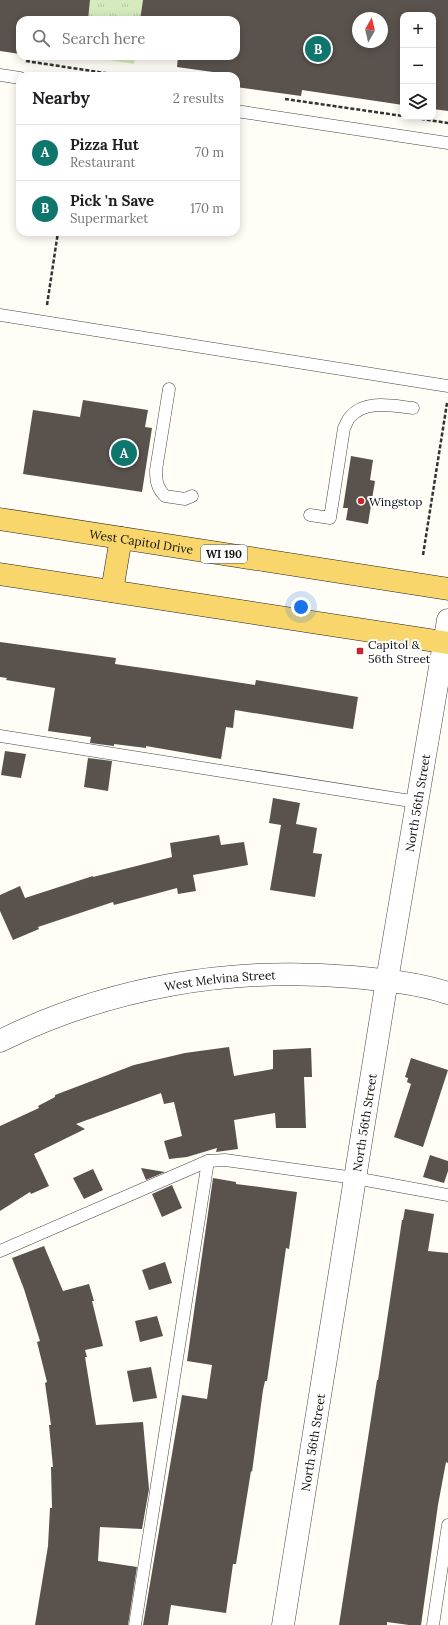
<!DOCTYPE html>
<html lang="en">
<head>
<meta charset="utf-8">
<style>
	body { margin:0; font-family:Lora,serif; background:#f2f2f2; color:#202124 }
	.controls { position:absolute; right:12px; top:12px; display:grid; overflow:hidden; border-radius:8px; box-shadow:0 2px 10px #0003 }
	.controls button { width:36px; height:36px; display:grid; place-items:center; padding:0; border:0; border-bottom:1px solid #e0e0e0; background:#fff; color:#202124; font:20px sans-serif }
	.compass { position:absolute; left:352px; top:12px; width:36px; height:36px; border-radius:50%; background:#fff; box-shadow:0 2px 10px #0003; rotate:8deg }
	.you { position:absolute; left:301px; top:607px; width:14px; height:14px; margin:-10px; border:3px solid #fff; border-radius:50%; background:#1a73e8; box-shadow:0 0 0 6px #1a73e833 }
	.badge { display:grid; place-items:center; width:26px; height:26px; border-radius:50%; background:#0f766e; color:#fff; font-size:13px; font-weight:700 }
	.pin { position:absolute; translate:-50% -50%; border:2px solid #fff; box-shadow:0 1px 4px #0006 }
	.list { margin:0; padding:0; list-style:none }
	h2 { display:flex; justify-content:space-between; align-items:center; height:52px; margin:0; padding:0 16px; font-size:17px }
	h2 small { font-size:13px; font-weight:400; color:#757577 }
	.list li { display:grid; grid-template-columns:26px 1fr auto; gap:12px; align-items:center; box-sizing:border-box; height:56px; padding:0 16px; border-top:1px solid #e0e0e0 }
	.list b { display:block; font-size:15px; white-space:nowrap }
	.list p { margin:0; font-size:13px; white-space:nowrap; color:#757577 }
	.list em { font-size:13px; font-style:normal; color:#757577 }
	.icon { flex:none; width:22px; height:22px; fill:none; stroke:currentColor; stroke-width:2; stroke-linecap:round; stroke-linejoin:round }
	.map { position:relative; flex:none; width:448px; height:1625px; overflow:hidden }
	.search { position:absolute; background:#fff; box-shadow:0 2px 10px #0003; left:16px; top:16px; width:224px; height:44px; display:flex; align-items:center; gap:10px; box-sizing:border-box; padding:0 14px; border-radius:12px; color:#757577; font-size:15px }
	.panel { position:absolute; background:#fff; box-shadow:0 2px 10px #0003; left:16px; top:72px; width:224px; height:164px; border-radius:12px }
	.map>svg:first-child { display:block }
	.grass { fill:url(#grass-tufts) }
	.building { fill:#5a524d; fill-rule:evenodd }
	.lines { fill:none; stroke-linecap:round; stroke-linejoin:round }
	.lane-casing { stroke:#444; stroke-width:13 }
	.street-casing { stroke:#444; stroke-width:23 }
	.primary-casing { stroke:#222; stroke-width:23 }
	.path { stroke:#333; stroke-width:2.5; stroke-dasharray:4 2; stroke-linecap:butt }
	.lane { stroke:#fff; stroke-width:12 }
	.street { stroke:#fff; stroke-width:22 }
	.primary { stroke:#f9d66b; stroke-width:22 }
	.poi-dot { fill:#c4262e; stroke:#fff; stroke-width:1.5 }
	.labels { text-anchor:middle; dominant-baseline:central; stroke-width:4; stroke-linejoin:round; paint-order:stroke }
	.shield { fill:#fff; stroke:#585858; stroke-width:1 }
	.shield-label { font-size:11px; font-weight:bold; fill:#111 }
	.poi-label { font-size:12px; fill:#111; stroke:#fff; text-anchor:start }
	.street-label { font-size:12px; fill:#111; stroke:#fff }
</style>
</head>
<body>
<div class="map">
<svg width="448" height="1625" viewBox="0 0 448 1625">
	<defs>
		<pattern id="grass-tufts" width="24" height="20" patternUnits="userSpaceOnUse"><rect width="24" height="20" fill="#d5ebbd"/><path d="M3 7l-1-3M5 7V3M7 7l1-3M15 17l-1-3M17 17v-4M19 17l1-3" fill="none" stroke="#b6c8a1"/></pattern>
	</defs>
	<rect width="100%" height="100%" fill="#fffdf5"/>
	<g class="grass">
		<path d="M 90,0 L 143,0 L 140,20 L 88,20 Z"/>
		<path d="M 83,56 L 135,56 L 134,64 Z"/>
	</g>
	<g class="building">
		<path d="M 0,0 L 90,0 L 88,20 L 20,20 L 20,54 L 0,51 Z"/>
		<path d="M 143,0 L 448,0 L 448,111 L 433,109 L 433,15 L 403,15 L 403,105 L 302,90 L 301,96 L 236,87 L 236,76 L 219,76 L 220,73 L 177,67 L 178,56 L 236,56 L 236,20 L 140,20 ZM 358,18 L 382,18 L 382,42 L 358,42 Z"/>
		<path d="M 83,400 L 148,410 L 145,427 L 152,428 L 142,492 L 23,474 L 33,410 L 80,417 Z"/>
		<path d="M 351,456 L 373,460 L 370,480 L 375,481 L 368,524 L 346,520 L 348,508 L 343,508 Z"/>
		<path d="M 0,642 L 116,658 L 115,664 L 171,672 L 255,685 L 256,680 L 358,697 L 353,729 L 235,710 L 233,728 L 226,727 L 221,759 L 146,746 L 146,748 L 114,744 L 114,746 L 90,743 L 91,737 L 48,731 L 55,688 L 6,680 L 7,678 L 0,677 Z"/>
		<path d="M 5,751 L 26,754 L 21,778 L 1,775 Z"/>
		<path d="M 88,758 L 112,761 L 108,791 L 84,787 Z"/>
		<path d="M 273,798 L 300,803 L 296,824 L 317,828 L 313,853 L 322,854 L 315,897 L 270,890 L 281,825 L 269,823 Z"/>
		<path d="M 219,835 L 221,845 L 244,842 L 248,865 L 193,875 L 196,891 L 178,894 L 177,888 L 114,905 L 113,902 L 38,927 L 39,929 L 13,940 L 0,911 L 0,895 L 20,886 L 25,898 L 93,876 L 93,877 L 172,857 L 170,843 Z"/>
		<path d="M 229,1047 L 234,1076 L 273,1069 L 273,1050 L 311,1048 L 312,1077 L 304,1077 L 306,1128 L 276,1128 L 275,1113 L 234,1120 L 238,1149 L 216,1152 L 217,1148 L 187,1157 L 169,1159 L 164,1141 L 182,1136 L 174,1102 L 164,1104 L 161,1093 L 76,1124 L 85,1129 L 34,1154 L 49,1186 L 31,1194 L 30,1192 L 0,1211 L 0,1126 L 39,1108 L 38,1106 L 55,1097 L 55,1095 L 134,1065 L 185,1053 Z"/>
		<path d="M 411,1058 L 448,1070 L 423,1147 L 394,1137 L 411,1084 L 407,1082 L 408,1078 L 405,1077 Z"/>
		<path d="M 430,1155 L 448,1161 L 448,1171 L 444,1183 L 423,1177 Z"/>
		<path d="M 141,1168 L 165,1172 L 146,1180 Z"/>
		<path d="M 93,1169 L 103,1190 L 84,1199 L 73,1178 Z"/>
		<path d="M 213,1178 L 236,1182 L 236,1184 L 297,1192 L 289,1249 L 286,1248 L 267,1381 L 265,1381 L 263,1390 L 252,1472 L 251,1471 L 236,1564 L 233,1564 L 226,1613 L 171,1605 L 168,1625 L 143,1625 L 182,1395 L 207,1399 L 212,1365 L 187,1361 Z"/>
		<path d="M 172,1185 L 182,1208 L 162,1217 L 152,1194 Z"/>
		<path d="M 405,1209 L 434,1214 L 428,1251 L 448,1253 L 448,1463 L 446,1462 L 438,1505 L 421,1625 L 409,1625 L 387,1622 L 387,1625 L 339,1625 L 377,1380 L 378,1380 L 402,1220 L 403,1220 Z"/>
		<path d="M 44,1246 L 63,1291 L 89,1284 L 94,1301 L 92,1301 L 103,1346 L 85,1350 L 87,1357 L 85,1357 L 96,1425 L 143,1422 L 149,1489 L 142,1529 L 100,1527 L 98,1561 L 137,1567 L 128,1625 L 35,1625 L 48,1546 L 50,1508 L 52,1508 L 51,1467 L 53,1467 L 49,1425 L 51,1425 L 45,1383 L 47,1382 L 37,1342 L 40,1341 L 24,1289 L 12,1258 Z"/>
		<path d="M 165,1262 L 172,1283 L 149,1290 L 142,1270 Z"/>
		<path d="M 157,1316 L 163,1336 L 140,1342 L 135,1321 Z"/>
		<path d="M 151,1367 L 157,1398 L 133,1402 L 127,1371 Z"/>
	</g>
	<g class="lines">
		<g class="lane-casing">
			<g id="lane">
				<path d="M 0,75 L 20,78"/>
				<path d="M 236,111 L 448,143"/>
				<path d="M 0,315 L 448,386"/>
				<path d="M 169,389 L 156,470 C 156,481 157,488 165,496 L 185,499 L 192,496"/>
				<path d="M 310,515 L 330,518 L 344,428 C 346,425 347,420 350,417 C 366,399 393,406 413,408"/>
				<path d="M 0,736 L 417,802"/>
				<path d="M 0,1251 L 208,1161 L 225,1160 L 355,1178 L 448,1195"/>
				<path d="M 135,1625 L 208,1161"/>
				<path d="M 433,1625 L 448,1525"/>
			</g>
		</g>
		<g class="street-casing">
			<g id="street">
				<path id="s1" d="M 0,1041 C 109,987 232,966 353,977 C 385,980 417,983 448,993"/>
				<path id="s2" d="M 283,1625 L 387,980 L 448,620"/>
			</g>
		</g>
		<g class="primary-casing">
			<g id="primary">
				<path id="s3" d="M 0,519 L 448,589"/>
				<path d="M 0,574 L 448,643"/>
				<path d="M 112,591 L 121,538"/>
			</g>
		</g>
		<g class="path">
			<path d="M 26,61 L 125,76"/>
			<path d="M 285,99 L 403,116"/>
			<path d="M 409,117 L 448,123"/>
			<path d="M 47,305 L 58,232"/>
			<path d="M 423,555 L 447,403"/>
		</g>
		<use href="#lane" class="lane"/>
		<use href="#street" class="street"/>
		<use href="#primary" class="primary"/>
	</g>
	<g class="poi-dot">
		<circle cx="361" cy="501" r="4"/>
		<rect x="356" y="647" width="8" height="8" rx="2"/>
	</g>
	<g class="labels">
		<rect class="shield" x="201" y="545" width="46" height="18" rx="3"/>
		<g class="shield-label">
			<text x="224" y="554">WI 190</text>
		</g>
		<g class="poi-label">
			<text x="369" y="501">Wingstop</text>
			<text x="368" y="644">Capitol &amp;<tspan x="368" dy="14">56th Street</tspan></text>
		</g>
		<g class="street-label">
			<text stroke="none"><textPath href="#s3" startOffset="143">West Capitol Drive</textPath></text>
			<text stroke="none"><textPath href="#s2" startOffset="833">North 56th Street</textPath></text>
			<text stroke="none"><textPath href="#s1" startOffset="230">West Melvina Street</textPath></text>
			<text stroke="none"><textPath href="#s2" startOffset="509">North 56th Street</textPath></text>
			<text stroke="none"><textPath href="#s2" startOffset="185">North 56th Street</textPath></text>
		</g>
	</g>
</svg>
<div class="controls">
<button>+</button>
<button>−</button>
<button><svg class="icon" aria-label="layers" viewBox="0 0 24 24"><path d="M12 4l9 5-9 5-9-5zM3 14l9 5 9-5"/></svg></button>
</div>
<svg class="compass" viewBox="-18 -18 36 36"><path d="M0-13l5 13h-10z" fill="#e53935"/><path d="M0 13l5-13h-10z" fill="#757577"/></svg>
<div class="you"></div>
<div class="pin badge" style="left:124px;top:453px">A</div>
<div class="pin badge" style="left:318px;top:49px">B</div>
<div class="search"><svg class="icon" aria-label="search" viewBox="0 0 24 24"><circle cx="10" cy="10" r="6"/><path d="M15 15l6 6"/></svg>Search here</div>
<section class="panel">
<h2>Nearby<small>2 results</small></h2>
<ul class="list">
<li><span class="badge">A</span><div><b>Pizza Hut</b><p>Restaurant</p></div><em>70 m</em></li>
<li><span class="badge">B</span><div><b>Pick 'n Save</b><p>Supermarket</p></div><em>170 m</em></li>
</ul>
</section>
</div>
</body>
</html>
